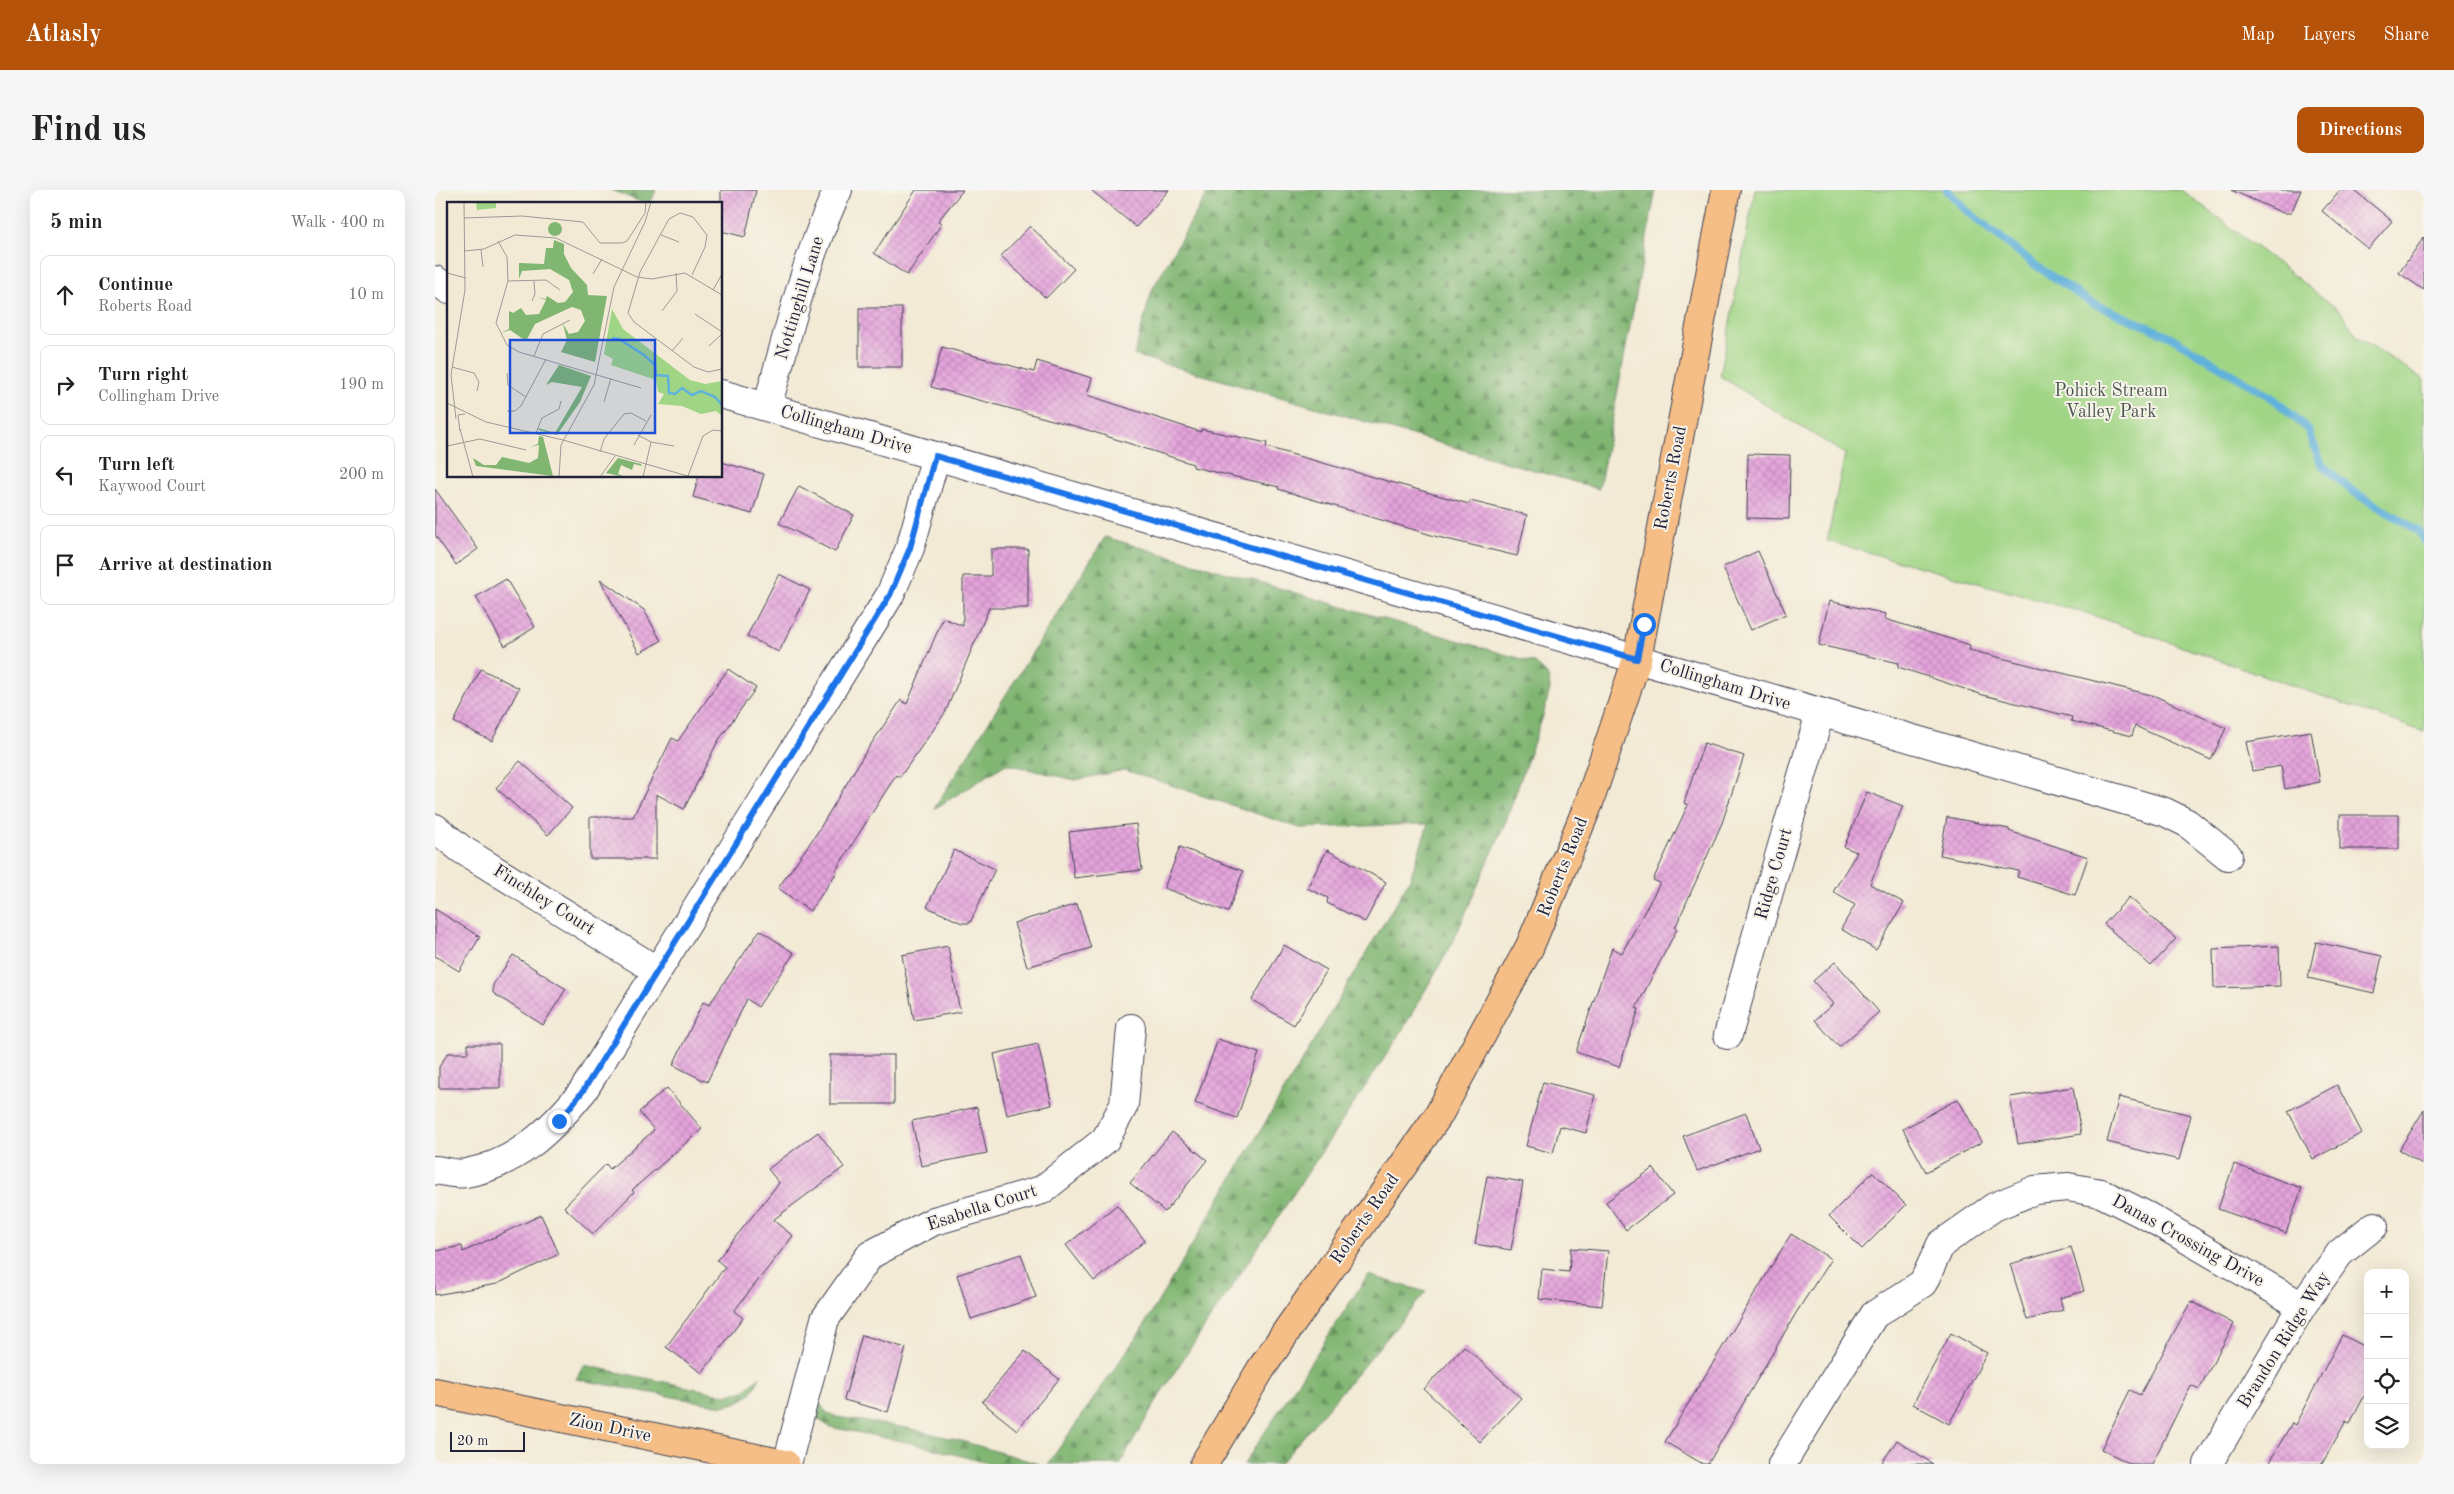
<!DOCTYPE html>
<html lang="en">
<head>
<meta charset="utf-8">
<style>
	body { margin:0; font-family:"Old Standard TT",serif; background:#f6f6f6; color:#222 }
	.controls { position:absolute; right:15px; bottom:15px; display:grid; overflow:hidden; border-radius:10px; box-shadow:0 5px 20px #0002 }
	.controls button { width:45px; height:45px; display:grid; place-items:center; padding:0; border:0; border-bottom:1px solid #e0e0e0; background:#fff; color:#222; font:25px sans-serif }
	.scale { position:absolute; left:15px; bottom:12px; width:75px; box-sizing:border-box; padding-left:5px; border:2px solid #22223b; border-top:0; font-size:14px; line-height:18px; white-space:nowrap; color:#22223b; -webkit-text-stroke:4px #f7f3e8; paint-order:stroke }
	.stop { position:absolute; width:15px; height:15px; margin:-11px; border:4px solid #1a73e8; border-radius:50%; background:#fff }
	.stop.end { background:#1a73e8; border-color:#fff; box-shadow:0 1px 5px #0008 }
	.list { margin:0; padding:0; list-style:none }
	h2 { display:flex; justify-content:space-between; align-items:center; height:65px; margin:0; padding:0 20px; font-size:21px }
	h2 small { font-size:16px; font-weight:400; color:#767676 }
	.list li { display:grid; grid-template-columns:32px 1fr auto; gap:15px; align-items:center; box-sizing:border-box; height:80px; margin:0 10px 10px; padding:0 10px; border:1px solid #e0e0e0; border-radius:10px }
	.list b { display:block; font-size:19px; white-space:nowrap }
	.list p { margin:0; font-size:16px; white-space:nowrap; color:#767676 }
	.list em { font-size:16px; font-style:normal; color:#767676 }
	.icon { flex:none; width:28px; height:28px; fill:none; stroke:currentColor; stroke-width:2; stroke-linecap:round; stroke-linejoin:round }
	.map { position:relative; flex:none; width:1989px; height:1274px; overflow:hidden; border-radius:10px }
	header { display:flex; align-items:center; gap:30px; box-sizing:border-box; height:70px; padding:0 25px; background:#b45309; color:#fff }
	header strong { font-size:24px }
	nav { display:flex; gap:28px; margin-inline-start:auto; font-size:18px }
	.intro { display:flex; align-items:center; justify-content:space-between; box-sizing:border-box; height:120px; padding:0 30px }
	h1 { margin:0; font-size:35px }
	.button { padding:12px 22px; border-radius:10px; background:#b45309; color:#fff; font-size:18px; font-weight:700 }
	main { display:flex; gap:30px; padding:0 30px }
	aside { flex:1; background:#fff; border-radius:10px; box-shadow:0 5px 20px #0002 }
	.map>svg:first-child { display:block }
	.green { fill:#a0d585; stroke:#617c60 }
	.forest { fill:url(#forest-firs); stroke:#516c56 }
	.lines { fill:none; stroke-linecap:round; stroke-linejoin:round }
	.stream { stroke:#60b1db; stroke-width:8 }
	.building { fill:url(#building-cross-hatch) }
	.minor-casing { stroke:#414052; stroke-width:30 }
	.major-casing { stroke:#414052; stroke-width:30 }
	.minor { stroke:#fff; stroke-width:28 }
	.major { stroke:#f5be86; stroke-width:28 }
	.route { stroke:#1a73e8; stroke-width:6 }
	.labels { text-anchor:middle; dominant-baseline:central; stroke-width:4; stroke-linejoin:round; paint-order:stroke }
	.street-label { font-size:18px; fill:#22223b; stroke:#f7f3e8 }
	.park-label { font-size:18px; fill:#485851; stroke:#f7f3e8 }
	.inset-river { fill:none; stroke:#60b1db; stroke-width:2.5 }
	.inset-road { fill:none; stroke:#9f9a97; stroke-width:1 }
	.view { fill:#1d4ed8; fill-opacity:0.15; stroke:#1d4ed8; stroke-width:2.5 }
	.inset-edge { fill:none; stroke:#22223b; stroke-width:2.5 }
</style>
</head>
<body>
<header>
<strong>Atlasly</strong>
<nav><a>Map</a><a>Layers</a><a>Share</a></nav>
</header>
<div class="intro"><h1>Find us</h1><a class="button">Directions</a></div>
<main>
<aside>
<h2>5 min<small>Walk · 400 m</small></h2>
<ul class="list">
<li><svg class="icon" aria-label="ahead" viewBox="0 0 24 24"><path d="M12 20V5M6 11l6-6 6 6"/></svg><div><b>Continue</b><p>Roberts Road</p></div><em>10 m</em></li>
<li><svg class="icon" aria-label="right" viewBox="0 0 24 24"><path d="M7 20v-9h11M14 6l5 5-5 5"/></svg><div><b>Turn right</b><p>Collingham Drive</p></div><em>190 m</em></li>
<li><svg class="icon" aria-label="left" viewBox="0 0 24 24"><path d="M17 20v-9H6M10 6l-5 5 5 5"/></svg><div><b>Turn left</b><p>Kaywood Court</p></div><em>200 m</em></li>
<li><svg class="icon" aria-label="arrive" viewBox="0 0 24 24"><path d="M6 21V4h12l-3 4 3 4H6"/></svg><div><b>Arrive at destination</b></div></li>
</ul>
</aside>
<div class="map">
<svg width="1989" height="1274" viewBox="0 0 1989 1274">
	<defs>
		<pattern id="forest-firs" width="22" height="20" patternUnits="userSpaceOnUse" patternTransform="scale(1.25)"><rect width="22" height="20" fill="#80b672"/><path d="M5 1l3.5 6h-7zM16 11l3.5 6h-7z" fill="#68945f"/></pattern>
		<pattern id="building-cross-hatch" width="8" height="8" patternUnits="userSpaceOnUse" patternTransform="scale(1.25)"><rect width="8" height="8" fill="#e4a3db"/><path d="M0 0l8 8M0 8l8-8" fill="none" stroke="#c38cbd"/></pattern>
	</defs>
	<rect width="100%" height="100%" fill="#f7f3e8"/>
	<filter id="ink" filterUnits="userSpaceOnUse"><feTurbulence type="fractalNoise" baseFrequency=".02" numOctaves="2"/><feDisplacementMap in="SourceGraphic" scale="10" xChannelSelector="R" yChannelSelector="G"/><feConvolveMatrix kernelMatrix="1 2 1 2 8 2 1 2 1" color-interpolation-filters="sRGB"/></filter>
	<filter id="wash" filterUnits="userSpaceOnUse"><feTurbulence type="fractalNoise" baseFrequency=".0096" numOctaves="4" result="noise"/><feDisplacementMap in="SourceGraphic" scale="20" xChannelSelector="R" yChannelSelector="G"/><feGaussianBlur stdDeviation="1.12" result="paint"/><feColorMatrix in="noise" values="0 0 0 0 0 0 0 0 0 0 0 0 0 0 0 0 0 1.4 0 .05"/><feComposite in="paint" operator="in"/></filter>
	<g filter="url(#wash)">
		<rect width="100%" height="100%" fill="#f2ead5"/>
		<path class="green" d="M 1320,0 L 1747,0 L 1905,121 L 1922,146 L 1989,190 L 1989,542 L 1654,424 L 1392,351 L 1410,264 L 1285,186 Z"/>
		<g class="forest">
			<path d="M 176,0 L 221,0 L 215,14 L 211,14 Z"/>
			<path d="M 774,0 L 1221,0 L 1164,299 L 699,165 L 717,100 Z"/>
			<path d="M 670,347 L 1100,473 L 1111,483 L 1114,490 L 1115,499 L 1108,526 L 1071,631 L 1018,752 L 964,846 L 729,1198 L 685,1274 L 613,1274 L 705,1142 L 879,851 L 975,689 L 993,634 L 865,638 L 690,580 L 640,590 L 571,574 L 499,619 Z"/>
			<path d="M 933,1085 L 991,1102 L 845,1274 L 809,1274 Z"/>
			<path d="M 149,1175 L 291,1205 L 309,1201 L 325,1186 C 319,1205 307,1213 287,1216 L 141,1189 Z"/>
			<path d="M 380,1207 L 391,1222 L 402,1227 L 472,1238 L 527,1251 L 604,1274 L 556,1274 L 481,1254 L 395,1237 L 384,1230 L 376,1219 Z"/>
		</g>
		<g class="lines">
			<path class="stream" d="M 1512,0 L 1532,21 L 1600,75 L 1655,112 L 1734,146 L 1839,209 L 1873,240 L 1887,275 L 1917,301 L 1984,341 L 1989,351"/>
		</g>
		<g id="blocks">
			<g class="building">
				<path d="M 286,0 L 321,0 L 310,47 L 286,41 Z"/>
				<path d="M 481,0 L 528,0 L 503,31 L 507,33 L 472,85 L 439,63 Z"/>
				<path d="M 656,0 L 734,0 L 701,37 Z"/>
				<path d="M 1796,0 L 1866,0 L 1856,23 L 1848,23 Z"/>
				<path d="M 1905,0 L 1919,0 L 1957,31 L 1933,59 L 1887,21 Z"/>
				<path d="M 595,36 L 639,79 L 611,108 L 566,66 Z"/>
				<path d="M 1989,47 L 1989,100 L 1964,83 Z"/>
				<rect x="424" y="118" width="43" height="59"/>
				<path d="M 507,157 L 599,182 L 602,171 L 657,188 L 652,205 L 766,242 L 766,239 L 832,253 L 831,257 L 1034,314 L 1035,311 L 1092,325 L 1082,366 L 1003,347 L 843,299 L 844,297 L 758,277 L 758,274 L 643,237 L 496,197 Z"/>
				<path d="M 1313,264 L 1355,265 L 1354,329 L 1312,328 Z"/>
				<path d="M 286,272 L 329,284 L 317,324 L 258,307 L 264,286 L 286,286 Z"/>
				<path d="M 364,296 L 419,325 L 400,362 L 344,333 Z"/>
				<path d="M 0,299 L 43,359 L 21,375 L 0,345 Z"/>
				<path d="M 556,359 L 593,359 L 593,418 L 554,418 L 510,523 L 465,587 L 461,585 L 401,680 L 402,682 L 375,721 L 343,698 L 382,643 L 430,563 L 466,510 L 472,514 L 508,428 L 528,436 L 528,386 L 556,386 Z"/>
				<path d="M 1323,361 L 1351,424 L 1316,440 L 1288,377 Z"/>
				<path d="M 344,384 L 375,400 L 344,462 L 312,446 Z"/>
				<path d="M 71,389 L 100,437 L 70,456 L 41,407 Z"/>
				<path d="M 165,389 L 209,420 L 226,451 L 204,463 Z"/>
				<path d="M 1394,411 L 1451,424 L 1450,429 L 1535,455 L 1534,460 L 1720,506 L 1791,538 L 1776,570 L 1700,536 L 1697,546 L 1636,531 L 1637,527 L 1548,505 L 1463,477 L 1464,473 L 1384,455 Z"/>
				<path d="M 46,479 L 84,498 L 57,551 L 19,532 Z"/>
				<path d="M 293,479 L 321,498 L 283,551 L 249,619 L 221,604 L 221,669 L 155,669 L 155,627 L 198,627 L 237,548 L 243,551 Z"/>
				<path d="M 1876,541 L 1885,592 L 1850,599 L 1846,576 L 1817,581 L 1811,552 Z"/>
				<path d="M 1269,553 L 1309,566 L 1287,633 L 1240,738 L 1242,739 L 1201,818 L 1204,819 L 1184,877 L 1141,862 L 1177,758 L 1187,763 L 1225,693 L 1218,690 L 1253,615 L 1249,613 Z"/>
				<path d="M 85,571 L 137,618 L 113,645 L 61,598 Z"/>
				<path d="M 1432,602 L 1468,616 L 1435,694 L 1469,713 L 1441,760 L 1406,739 L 1420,715 L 1398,702 L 1422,662 L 1409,657 Z"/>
				<rect x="1905" y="625" width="59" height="34"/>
				<path d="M 1512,627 L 1574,639 L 1574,641 L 1653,667 L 1640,705 L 1582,687 L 1584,681 L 1505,665 Z"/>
				<path d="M 701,634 L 707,680 L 639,688 L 634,642 Z"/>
				<path d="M 745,657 L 808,681 L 793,722 L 729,698 Z"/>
				<path d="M 519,660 L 560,679 L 535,733 L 527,733 L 492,717 Z"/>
				<path d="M 892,660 L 951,692 L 930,732 L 892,713 L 893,708 L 872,698 Z"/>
				<path d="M 1694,707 L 1741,749 L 1716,776 L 1669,734 Z"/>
				<path d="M 642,714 L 656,758 L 592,777 L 579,733 Z"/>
				<path d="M 0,719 L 45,747 L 24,781 L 0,766 Z"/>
				<path d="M 325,740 L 359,763 L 323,817 L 312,809 L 272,892 L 238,875 L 268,812 L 274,815 Z"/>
				<path d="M 1881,752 L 1947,766 L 1939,803 L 1873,788 Z"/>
				<path d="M 849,755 L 892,780 L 859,835 L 817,810 Z"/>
				<path d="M 513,756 L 525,822 L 479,830 L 467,765 Z"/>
				<path d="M 1844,756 L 1845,796 L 1779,798 L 1778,759 Z"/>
				<path d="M 78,765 L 131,799 L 108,835 L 58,803 L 58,795 Z"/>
				<path d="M 1400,772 L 1444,822 L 1404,857 L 1380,830 L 1398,814 L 1378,791 Z"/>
				<path d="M 783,849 L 824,863 L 802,928 L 760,913 Z"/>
				<path d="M 33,854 L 65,854 L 65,898 L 4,898 L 4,877 L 13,863 L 33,863 Z"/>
				<path d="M 603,854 L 617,915 L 572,925 L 559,864 Z"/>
				<rect x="395" y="865" width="64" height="49"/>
				<path d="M 1108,892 L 1160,905 L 1151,943 L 1125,936 L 1118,963 L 1091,956 Z"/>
				<path d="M 1902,895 L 1927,943 L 1878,969 L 1853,921 Z"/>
				<path d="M 1638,897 L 1646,944 L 1583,954 L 1575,907 Z"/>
				<path d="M 232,898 L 267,939 L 197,1000 L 199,1002 L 158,1044 L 129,1017 L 171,974 L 175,979 L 219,940 L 204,922 Z"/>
				<path d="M 1684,907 L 1756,925 L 1744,970 L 1672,952 Z"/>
				<path d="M 1523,909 L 1547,952 L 1491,982 L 1468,939 Z"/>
				<path d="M 542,917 L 552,963 L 486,976 L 477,931 Z"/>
				<path d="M 1989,920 L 1989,975 L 1964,960 Z"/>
				<path d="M 1311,923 L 1324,958 L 1262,981 L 1248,946 Z"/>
				<path d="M 383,942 L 409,977 L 338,1030 L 358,1046 L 299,1121 L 308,1128 L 267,1183 L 231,1157 L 290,1077 L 282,1070 L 344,993 L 333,979 Z"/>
				<path d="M 737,942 L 772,970 L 730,1022 L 695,993 Z"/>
				<path d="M 1799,974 L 1867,998 L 1851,1043 L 1783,1019 Z"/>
				<path d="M 1218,978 L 1238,1005 L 1191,1040 L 1171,1012 Z"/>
				<path d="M 1438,982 L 1471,1015 L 1427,1059 L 1394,1026 Z"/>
				<path d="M 1052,986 L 1088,992 L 1076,1060 L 1040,1054 Z"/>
				<path d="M 682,1015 L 710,1051 L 659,1091 L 631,1055 Z"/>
				<path d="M 106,1025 L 124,1064 L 62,1094 L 0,1105 L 0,1061 L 27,1056 L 28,1062 Z"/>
				<path d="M 1356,1044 L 1396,1069 L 1361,1123 L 1273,1274 L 1268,1274 L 1230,1252 Z"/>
				<path d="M 1636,1057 L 1649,1101 L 1625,1108 L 1628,1120 L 1592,1130 L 1575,1074 Z"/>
				<path d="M 1136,1058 L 1173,1061 L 1167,1116 L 1104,1109 L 1107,1079 L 1134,1082 Z"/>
				<path d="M 586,1064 L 601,1107 L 536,1129 L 522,1085 Z"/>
				<path d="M 1756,1111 L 1799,1134 L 1764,1199 L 1756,1195 L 1717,1274 L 1696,1274 L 1666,1259 L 1695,1200 L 1705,1205 Z"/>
				<path d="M 1516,1143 L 1552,1163 L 1514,1234 L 1478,1214 Z"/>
				<path d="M 427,1145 L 471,1158 L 453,1222 L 409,1210 Z"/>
				<path d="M 1907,1145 L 1933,1158 L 1933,1199 L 1915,1233 L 1911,1231 L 1887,1274 L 1833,1274 L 1857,1233 L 1860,1235 Z"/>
				<path d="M 1029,1156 L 1086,1208 L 1045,1252 L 989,1199 Z"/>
				<path d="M 590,1161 L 624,1189 L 582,1240 L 547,1212 Z"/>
				<path d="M 1462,1250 L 1498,1274 L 1446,1274 Z"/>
			</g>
		</g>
	</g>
	<g filter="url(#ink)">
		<use href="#blocks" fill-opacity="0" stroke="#414052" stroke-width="1"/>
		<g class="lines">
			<g class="minor-casing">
				<g id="minor">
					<path d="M 0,90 L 14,100"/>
					<path d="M 286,204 L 1730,622 L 1752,633 L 1793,666"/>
					<path d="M 332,217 C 353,145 370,68 403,0"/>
					<path d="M 0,638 L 26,659 L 221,780"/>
					<path d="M 1293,845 L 1385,523"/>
					<path d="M 0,980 C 9,981 21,985 31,983 C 82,974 117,939 148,901 L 455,405 L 475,358 L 501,266"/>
					<path d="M 352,1274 L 390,1129 L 435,1065 L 499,1031 L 607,1000 L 670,950 L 689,915 L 696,838"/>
					<path d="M 1347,1274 L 1439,1125 L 1488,1093 L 1506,1054 L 1559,1017 L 1600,1000 L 1633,997 L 1666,1003 L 1714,1027 L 1867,1116"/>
					<path d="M 1773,1274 L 1867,1116 L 1905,1063 L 1939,1036"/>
				</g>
			</g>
			<g class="major-casing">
				<g id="major">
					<path d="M 0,1202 L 350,1274"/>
					<path d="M 769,1274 L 826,1179 L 853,1139 L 1003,926 L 1095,756 L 1154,613 L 1202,469 L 1291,0"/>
				</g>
			</g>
			<use href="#minor" class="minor"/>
			<use href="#major" class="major"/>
		</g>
	</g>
	<g class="lines" filter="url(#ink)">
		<path class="route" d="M 124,931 L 148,901 L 455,405 L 475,358 L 500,266 L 1202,469 L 1209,434"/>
	</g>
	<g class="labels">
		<g class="street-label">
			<text transform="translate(365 108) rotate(-73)">Nottinghill Lane</text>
			<text transform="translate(411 240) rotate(16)">Collingham Drive</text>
			<text transform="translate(1236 288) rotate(-79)">Roberts Road</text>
			<text transform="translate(1290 495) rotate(17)">Collingham Drive</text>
			<text transform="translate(1128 677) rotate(-68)">Roberts Road</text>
			<text transform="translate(1339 684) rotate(-74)">Ridge Court</text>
			<text transform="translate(109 710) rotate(32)">Finchley Court</text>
			<text transform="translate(547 1018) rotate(-18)">Esabella Court</text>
			<text transform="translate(930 1029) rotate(-55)">Roberts Road</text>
			<text transform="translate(1753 1051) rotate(29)">Danas Crossing Drive</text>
			<text transform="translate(1849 1150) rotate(-58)">Brandon Ridge Way</text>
			<text transform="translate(175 1238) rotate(12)">Zion Drive</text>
		</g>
		<g class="park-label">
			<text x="1676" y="201">Pohick Stream<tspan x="1676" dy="21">Valley Park</tspan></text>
		</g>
	</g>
	<g transform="translate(12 12)">
		<rect width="275" height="275" fill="#f2ead5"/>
		<path d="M 29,0 L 49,0 L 49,6 L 30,8 ZM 165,107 L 176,127 L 243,178 L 258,182 L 275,179 L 275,214 L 269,209 L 254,212 L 235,204 L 211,202 L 217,192 L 211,190 L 209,178 L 164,163 L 166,157 L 157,152 Z" fill="#a0d585"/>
		<path d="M101 27a7 7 0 1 1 14 0a7 7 0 1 1-14 0ZM 107,38 L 117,42 L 117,52 L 124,66 L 140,83 L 141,93 L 160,94 L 148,160 L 114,150 L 120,138 L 116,122 L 122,132 L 131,130 L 138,119 L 134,108 L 125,105 L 88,122 L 79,139 L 63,128 L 54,131 L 62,127 L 62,109 L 66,111 L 74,106 L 79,113 L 92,112 L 99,98 L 90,95 L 99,97 L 100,94 L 111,101 L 118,100 L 126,90 L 122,78 L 103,67 L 75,69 L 72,77 L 72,61 L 97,62 L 99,46 L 106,46 ZM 112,163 L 144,174 L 133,200 L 110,233 L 92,228 L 91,226 L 108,231 L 135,185 L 105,180 L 99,183 ZM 92,234 L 96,235 L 106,274 L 29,264 L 26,256 L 37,263 L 49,263 L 55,255 L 82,261 L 91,256 L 92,243 L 83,245 L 91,242 ZM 171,256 L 194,262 L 195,264 L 187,262 L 185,268 L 174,263 L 171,272 L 178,275 L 159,271 Z" fill="#80b672"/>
		<path class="inset-river" d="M 165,136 L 172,137 L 197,153 L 208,163 L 209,173 L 221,174 L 222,191 L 228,192 L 235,186 L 245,193 L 254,189 L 268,195 L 275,203"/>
		<path class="inset-road" d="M 17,16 L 75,14 L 136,20 L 153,41 L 175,41 L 180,39 L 198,11 L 199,0M 214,33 L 232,40M 51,39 L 60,55 L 61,79 L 49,121 L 60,143 L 72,150 L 194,186M 34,48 L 36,65M 18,49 L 37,47 L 68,33 L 109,36 L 190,75 L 205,77 L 238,71 L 275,93M 0,71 L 19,76M 146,72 L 155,57M 245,73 L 258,45 L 260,33 L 246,15 L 233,11 L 222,17 L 193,70 L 181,111 L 187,120 L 247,165 L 261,170 L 275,167M 61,79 L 99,78 L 113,88M 266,88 L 275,72M 85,99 L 88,92 L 87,79M 215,109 L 230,89 L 229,71M 248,112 L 275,130M 262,144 L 275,132M 225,149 L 236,136M 87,154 L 96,132 L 123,118M 5,165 L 27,171 L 32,180 L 30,189M 60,171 L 61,183 L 79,195M 157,200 L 164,176M 0,201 L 39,220 L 116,238M 60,209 L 68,209 L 74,204 L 99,157M 9,217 L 4,173 L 18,88 L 17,0M 13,227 L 26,275M 13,229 L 11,213 L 18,212M 89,231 L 95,216 L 112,207 L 114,199M 191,233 L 204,240 L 227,244M 116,238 L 244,275M 187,243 L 204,213M 0,244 L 33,237 L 79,248M 153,250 L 157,237 L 177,212 L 184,211 L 199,219M 241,274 L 256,234 L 266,228 L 275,229M 112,275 L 114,243 L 147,183 L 167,85 L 198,20 L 204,0M 153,275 L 168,254M 196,275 L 204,240"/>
		<path class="view" d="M 63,138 L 208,138 L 208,231 L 63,231 Z"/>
		<rect width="275" height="275" class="inset-edge"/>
	</g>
</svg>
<div class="controls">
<button>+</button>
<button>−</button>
<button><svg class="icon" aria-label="locate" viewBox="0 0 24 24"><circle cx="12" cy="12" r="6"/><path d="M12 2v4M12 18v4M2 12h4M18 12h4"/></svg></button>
<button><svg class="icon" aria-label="layers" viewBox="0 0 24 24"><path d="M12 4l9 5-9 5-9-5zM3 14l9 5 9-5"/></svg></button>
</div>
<div class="scale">20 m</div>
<div class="stop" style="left:1209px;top:434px"></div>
<div class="stop end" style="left:124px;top:931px"></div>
</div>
</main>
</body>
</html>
